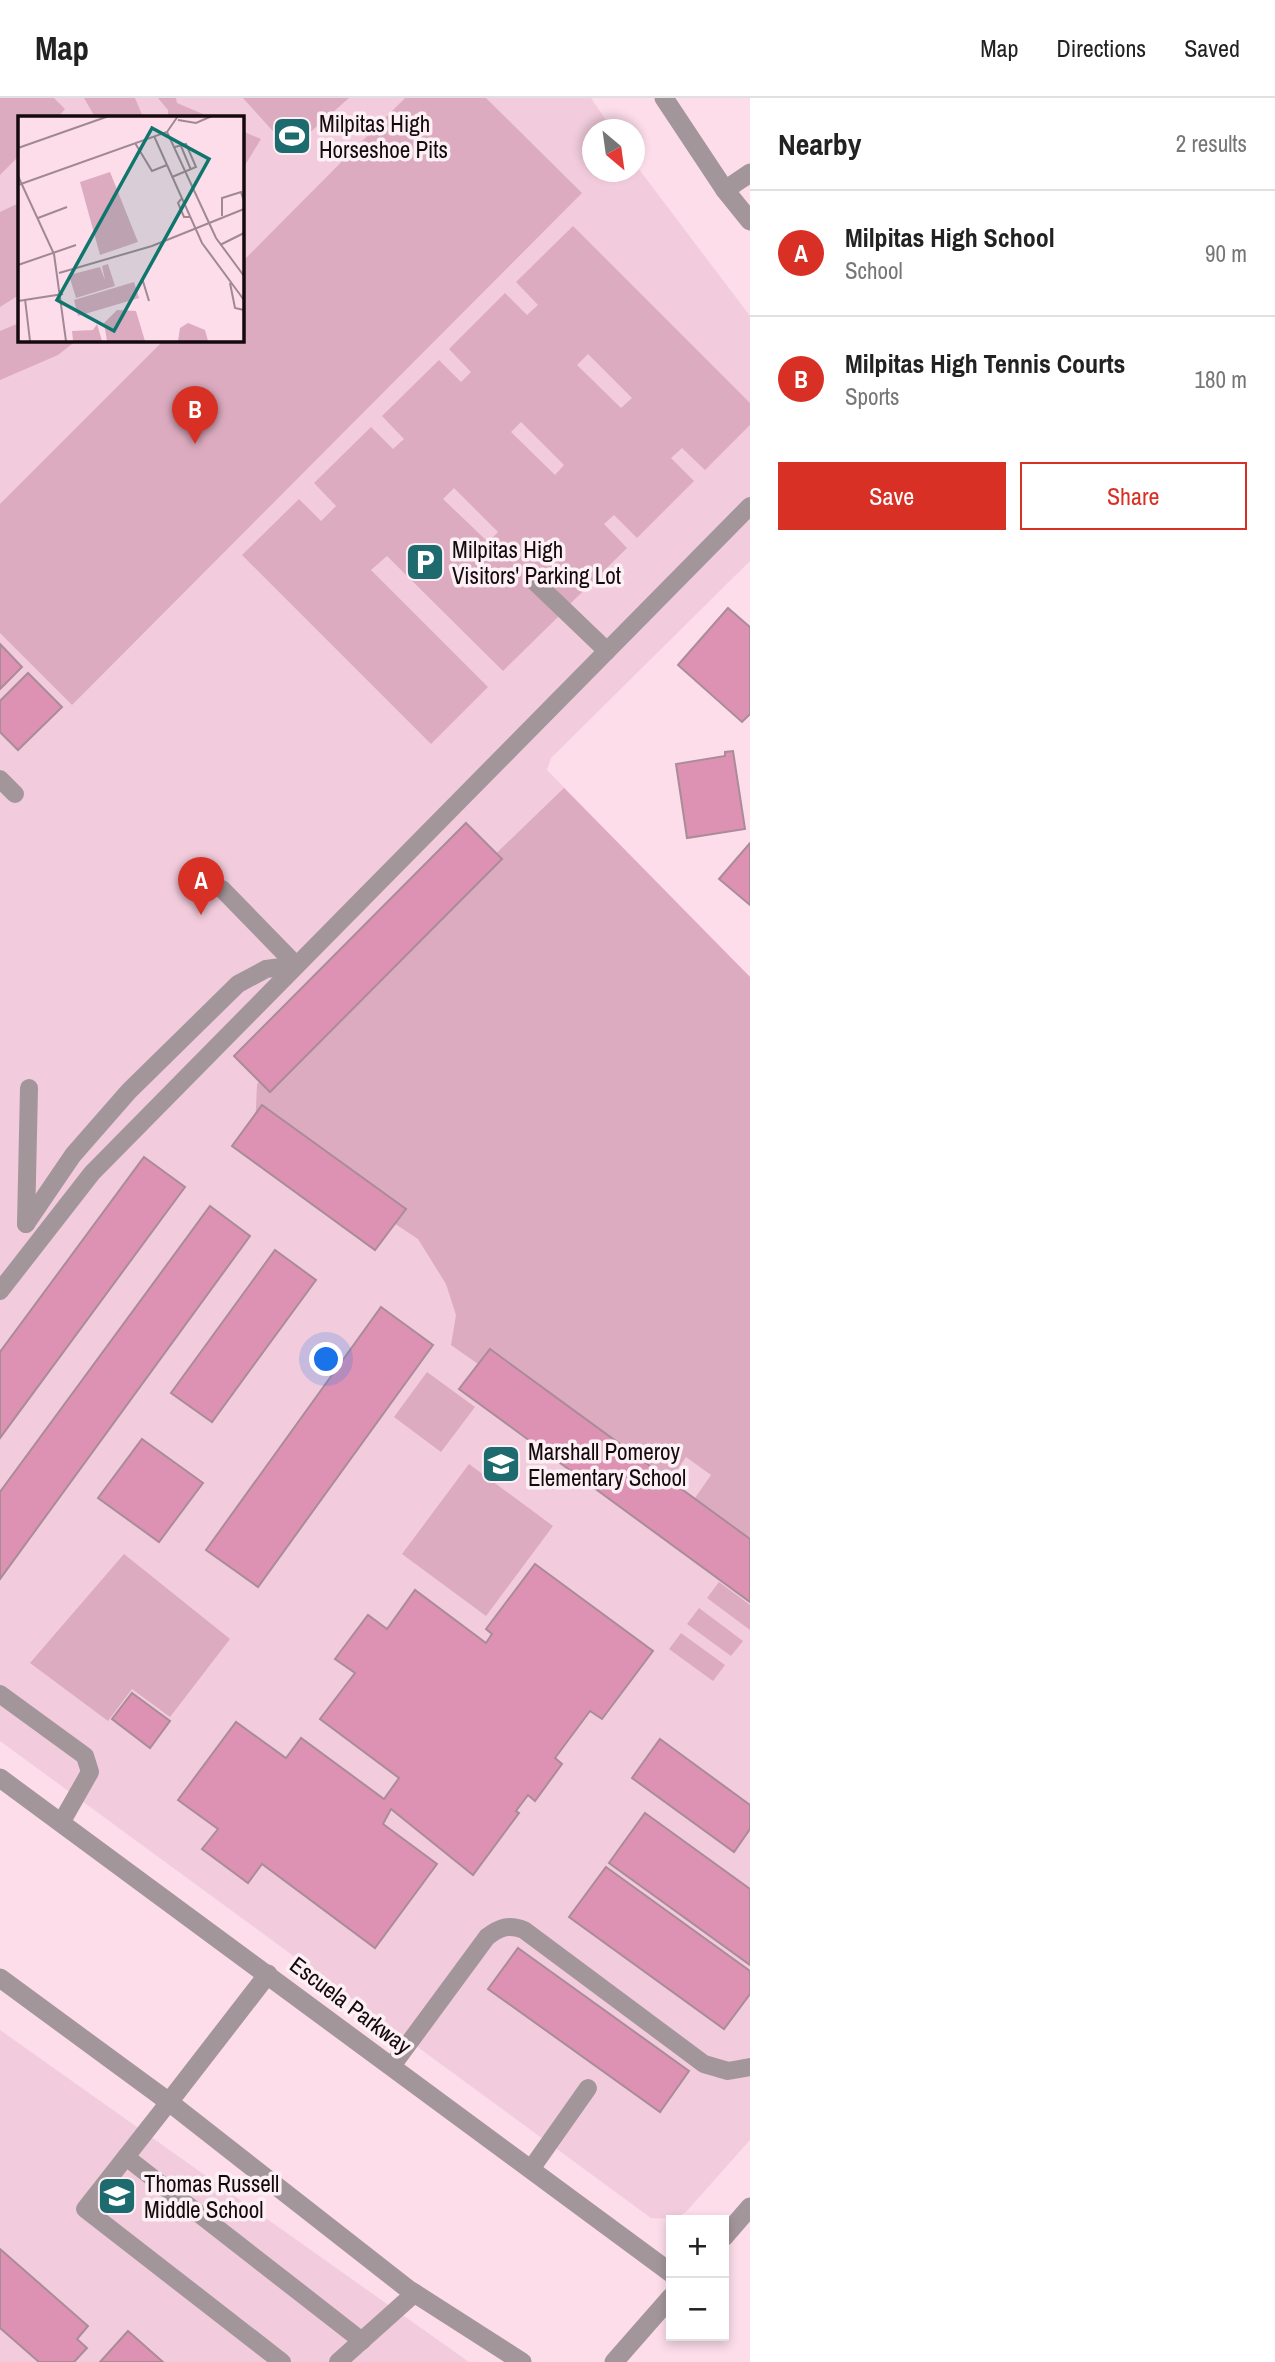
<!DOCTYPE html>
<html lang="en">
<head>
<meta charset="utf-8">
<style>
	body { margin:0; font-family:"Archivo Narrow",sans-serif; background:#f2f2f2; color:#222 }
	.controls { position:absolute; right:21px; bottom:21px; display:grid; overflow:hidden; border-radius:0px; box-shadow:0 4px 10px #0003 }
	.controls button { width:63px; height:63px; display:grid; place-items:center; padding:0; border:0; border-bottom:2px solid #e0e0e0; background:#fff; color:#222; font:35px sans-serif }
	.compass { position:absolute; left:582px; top:21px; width:63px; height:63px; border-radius:50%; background:#fff; box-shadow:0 4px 10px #0003; rotate:151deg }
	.you { position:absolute; left:327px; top:1262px; width:24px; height:24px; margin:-18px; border:5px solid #fff; border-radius:50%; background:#1a73e8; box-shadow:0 0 0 10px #1a73e833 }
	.badge { display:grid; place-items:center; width:46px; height:46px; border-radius:50%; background:#d93025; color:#fff; font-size:23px; font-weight:700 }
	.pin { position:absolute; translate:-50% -58px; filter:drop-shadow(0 2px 4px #0008) }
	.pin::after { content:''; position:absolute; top:37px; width:24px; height:21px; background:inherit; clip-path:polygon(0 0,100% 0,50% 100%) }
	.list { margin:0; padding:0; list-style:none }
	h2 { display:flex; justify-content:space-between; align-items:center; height:91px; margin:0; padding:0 28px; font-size:30px }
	h2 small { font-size:23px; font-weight:400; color:#767676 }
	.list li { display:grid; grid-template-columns:46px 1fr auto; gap:21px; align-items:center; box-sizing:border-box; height:126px; padding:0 28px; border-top:2px solid #e0e0e0 }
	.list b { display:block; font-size:26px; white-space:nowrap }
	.list p { margin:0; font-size:23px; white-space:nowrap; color:#767676 }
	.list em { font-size:23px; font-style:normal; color:#767676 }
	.actions { display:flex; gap:14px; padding:21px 28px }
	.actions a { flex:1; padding:16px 0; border:2px solid #d93025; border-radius:0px; text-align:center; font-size:24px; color:#d93025 }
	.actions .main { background:#d93025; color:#fff }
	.map { position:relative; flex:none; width:750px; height:2264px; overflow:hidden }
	header { display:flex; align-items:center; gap:42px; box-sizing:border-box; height:98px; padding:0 35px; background:#fff; border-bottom:2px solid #e0e0e0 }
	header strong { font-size:33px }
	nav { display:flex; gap:38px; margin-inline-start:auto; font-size:24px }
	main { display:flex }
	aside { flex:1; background:#fff }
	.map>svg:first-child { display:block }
	.built { fill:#f2ccdc; fill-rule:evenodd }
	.green { fill:#dcabbf; fill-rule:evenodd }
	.building { fill:#de92b3; stroke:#a98c98; stroke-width:2 }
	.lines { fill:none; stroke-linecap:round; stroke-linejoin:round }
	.service { stroke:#a3969b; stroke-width:18 }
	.minor { stroke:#a3969b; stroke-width:19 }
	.tertiary { stroke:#a3969b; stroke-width:19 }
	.labels { text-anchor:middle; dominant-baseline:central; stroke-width:7; stroke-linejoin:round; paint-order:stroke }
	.poi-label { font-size:23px; fill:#140a0e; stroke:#fdf0f5; text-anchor:start }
	.street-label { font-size:23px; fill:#140a0e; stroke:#fdf0f5 }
	.inset-road { fill:none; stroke:#a08992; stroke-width:2 }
	.view { fill:#0f766e; fill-opacity:0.15; stroke:#0f766e; stroke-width:3.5 }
	.inset-edge { fill:none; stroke:#140a0e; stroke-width:3.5 }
</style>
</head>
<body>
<header>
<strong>Map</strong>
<nav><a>Map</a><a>Directions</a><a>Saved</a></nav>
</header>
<main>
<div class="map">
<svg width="750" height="2264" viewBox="0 0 750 2264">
	<rect width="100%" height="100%" fill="#fdddea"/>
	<g class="built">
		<path d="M 0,0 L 591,0 L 612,31 L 592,32 L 592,74 L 634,74 L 635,66 L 750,218 L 750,463 L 551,660 L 547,672 L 750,879 L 750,2042 L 686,2114 L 675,2121 L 651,2120 L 0,1643 ZM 19,19 L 242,19 L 242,242 L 19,242 Z"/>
		<path d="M 0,1932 L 469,2264 L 0,2264 Z"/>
	</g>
	<g class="green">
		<path d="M 0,0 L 54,0 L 65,11 L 58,19 L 19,19 L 19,58 L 0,77 Z"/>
		<path d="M 84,0 L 135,0 L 143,19 L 95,19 Z"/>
		<path d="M 158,0 L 176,0 L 177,5 L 210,19 L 168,19 L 168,12 Z"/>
		<path d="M 243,0 L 349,0 L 290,52 Z"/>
		<path d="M 405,0 L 486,0 L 582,95 L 72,607 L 0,535 L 0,406 L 164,242 L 242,242 L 242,164 Z"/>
		<path d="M 242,33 L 261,41 L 242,72 Z"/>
		<path d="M 19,105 L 19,197 L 0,209 L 0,114 Z"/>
		<path d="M 573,128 L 750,305 L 750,327 L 705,372 L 682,350 L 671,360 L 694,383 L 637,440 L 614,417 L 604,426 L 627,450 L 570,506 L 548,484 L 537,494 L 560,517 L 503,573 L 387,458 L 371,472 L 488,589 L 431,646 L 242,457 L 299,401 L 321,423 L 336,408 L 314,385 L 371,329 L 393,351 L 404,341 L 382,318 L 439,262 L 461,284 L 471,274 L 449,251 L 505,195 L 527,217 L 538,207 L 516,184 ZM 588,256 L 632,300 L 621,310 L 577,267 ZM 521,324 L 564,367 L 555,377 L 511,334 ZM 454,390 L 498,434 L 488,444 L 443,401 Z"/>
		<path d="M 19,225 L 19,242 L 77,242 L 58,257 L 0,282 L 0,233 Z"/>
		<path d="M 564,690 L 750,879 L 750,1459 L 686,1413 L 711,1377 L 686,1359 L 662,1395 L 451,1247 L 456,1217 L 446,1186 L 418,1141 L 255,1033 L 257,986 Z"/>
		<path d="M 427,1274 L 475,1309 L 441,1354 L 394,1319 Z"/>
		<path d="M 469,1366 L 553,1428 L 486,1518 L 402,1456 Z"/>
		<path d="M 124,1456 L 230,1541 L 170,1619 L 132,1591 L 108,1623 L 30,1565 Z"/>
		<path d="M 719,1484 L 750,1507 L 750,1532 L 707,1500 Z"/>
		<path d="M 699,1510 L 743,1543 L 731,1558 L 687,1526 Z"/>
		<path d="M 681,1535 L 725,1567 L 713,1583 L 669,1551 Z"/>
	</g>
	<g class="building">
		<path d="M 728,510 L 750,529 L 750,616 L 742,624 L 678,567 Z"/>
		<path d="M 0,546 L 22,569 L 0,591 Z"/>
		<path d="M 28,575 L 62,609 L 18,652 L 0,634 L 0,603 Z"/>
		<path d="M 733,653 L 745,731 L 687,740 L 676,666 L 725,658 L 725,654 Z"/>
		<path d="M 466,725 L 502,761 L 270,994 L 234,958 Z"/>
		<path d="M 750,745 L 750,807 L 719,781 Z"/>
		<path d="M 262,1007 L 406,1111 L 375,1152 L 232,1048 Z"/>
		<path d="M 144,1059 L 185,1089 L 0,1340 L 0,1254 Z"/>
		<path d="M 210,1108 L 250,1138 L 0,1481 L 0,1394 Z"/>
		<path d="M 275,1152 L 316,1182 L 212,1324 L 171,1295 Z"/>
		<path d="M 381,1209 L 433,1247 L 258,1489 L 206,1452 Z"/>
		<path d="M 490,1251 L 750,1441 L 750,1504 L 459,1291 Z"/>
		<path d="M 142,1341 L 203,1385 L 159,1444 L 98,1400 Z"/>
		<path d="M 535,1466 L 653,1553 L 602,1621 L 590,1613 L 555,1660 L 562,1666 L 535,1703 L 528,1697 L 516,1713 L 519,1715 L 473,1777 L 391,1711 L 383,1726 L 437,1766 L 375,1850 L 262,1766 L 248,1785 L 202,1751 L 218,1731 L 178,1702 L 236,1624 L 286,1660 L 301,1640 L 384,1701 L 399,1680 L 320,1621 L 355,1575 L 335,1561 L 368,1517 L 387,1531 L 415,1492 L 486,1545 L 492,1536 L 486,1531 Z"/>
		<path d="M 132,1595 L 170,1623 L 150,1650 L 112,1621 Z"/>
		<path d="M 660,1641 L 750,1707 L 750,1731 L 734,1754 L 632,1680 Z"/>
		<path d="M 645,1715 L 750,1791 L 750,1867 L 609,1765 Z"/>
		<path d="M 606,1769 L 750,1873 L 750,1896 L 724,1931 L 569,1819 Z"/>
		<path d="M 518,1850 L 689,1973 L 660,2014 L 488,1891 Z"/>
		<path d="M 0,2151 L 88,2228 L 77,2241 L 87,2250 L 74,2264 L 39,2264 L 0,2230 Z"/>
		<path d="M 128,2233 L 163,2264 L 100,2264 Z"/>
	</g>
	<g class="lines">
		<g class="service">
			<path d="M 534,483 L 607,553"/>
			<path d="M 0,681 L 15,696"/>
			<path d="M 222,791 L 296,867"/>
			<path d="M 26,1126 L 73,1057 L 129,993 L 238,886 L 266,871 L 296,867"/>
			<path d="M 26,1126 L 29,990"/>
			<path d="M 0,1193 L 92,1075 L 750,408"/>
			<path d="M 0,1596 L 85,1658 L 90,1674 L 61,1725"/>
			<path d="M 392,1968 L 487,1839 C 500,1829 509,1826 524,1832 L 704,1966 L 728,1973 L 750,1969"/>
			<path d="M 169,2004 L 85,2111 L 282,2264"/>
			<path d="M 126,2059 L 362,2243"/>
			<path d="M 531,2071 L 588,1990"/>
			<path d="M 338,2264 L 415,2195"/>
		</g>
		<g class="minor">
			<path d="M 664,0 L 725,92 L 750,123"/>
			<path d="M 725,92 L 750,75"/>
		</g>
		<g class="tertiary">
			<path d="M 0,1680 L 671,2175"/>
			<path d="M 0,1880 L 169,2004 L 408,2191 L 522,2264"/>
			<path d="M 169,2004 L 268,1876"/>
			<path d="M 724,2139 L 750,2109"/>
			<path d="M 614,2264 L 671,2199"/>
		</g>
	</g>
	<defs>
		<g id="stadium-square" transform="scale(2.0125)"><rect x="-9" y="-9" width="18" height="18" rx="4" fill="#1d6a6f" stroke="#fdf0f5"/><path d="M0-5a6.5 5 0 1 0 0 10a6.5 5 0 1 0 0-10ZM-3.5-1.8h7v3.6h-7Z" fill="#fff"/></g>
		<g id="parking-square" transform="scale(2.0125)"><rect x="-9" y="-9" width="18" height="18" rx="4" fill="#1d6a6f" stroke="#fdf0f5"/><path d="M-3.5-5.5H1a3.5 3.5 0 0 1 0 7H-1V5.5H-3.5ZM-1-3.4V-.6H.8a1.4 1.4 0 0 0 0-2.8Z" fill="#fff"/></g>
		<g id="school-square" transform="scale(2.0125)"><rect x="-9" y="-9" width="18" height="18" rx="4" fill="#1d6a6f" stroke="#fdf0f5"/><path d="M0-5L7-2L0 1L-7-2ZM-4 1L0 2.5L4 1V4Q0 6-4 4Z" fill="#fff"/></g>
	</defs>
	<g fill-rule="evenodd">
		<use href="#stadium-square" x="292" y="38"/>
		<use href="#parking-square" x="425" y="464"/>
		<use href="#school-square" x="501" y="1366"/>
		<use href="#school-square" x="117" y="2098"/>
	</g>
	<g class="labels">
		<g class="poi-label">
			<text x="319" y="25">Milpitas High<tspan x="319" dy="26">Horseshoe Pits</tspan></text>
			<text x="452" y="451">Milpitas High<tspan x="452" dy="26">Visitors' Parking Lot</tspan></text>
			<text x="528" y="1353">Marshall Pomeroy<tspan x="528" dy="26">Elementary School</tspan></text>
			<text x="144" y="2085">Thomas Russell<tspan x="144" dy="26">Middle School</tspan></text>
		</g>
		<g class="street-label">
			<text transform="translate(351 1907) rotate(37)">Escuela Parkway</text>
		</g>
	</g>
	<g transform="translate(18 18)">
		<rect width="226" height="226" fill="#fdddea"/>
		<path d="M 92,56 L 120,126 L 82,139 L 62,66 ZM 90,148 L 97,170 L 58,182 L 51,159 L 82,151 L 87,164 L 84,150 ZM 116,166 L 121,182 L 60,200 L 56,184 ZM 99,194 L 118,195 L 127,225 L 89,225 L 86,207 ZM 170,207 L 187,214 L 190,225 L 160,225 L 162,212 ZM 79,208 L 84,225 L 55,225 L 54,215 L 75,214 Z" fill="#dcabbf"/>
		<path class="inset-road" d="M 160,4 L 178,7 L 194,0M 149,16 L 198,122 L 226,160M 136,20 L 184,127 L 226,184M 117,27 L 134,55 L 149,49M 163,30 L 173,54M 0,32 L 91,0M 0,60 L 36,138 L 48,225M 154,61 L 178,51 L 168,28 L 157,31M 0,69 L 149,16 L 160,0M 164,82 L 160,87 L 166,101 L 173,101M 204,100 L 204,82 L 223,76 L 226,85M 20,102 L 49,91M 202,129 L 226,117M 0,149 L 58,129M 41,157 L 134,130 L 226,93M 124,162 L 131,185M 212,167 L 217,192 L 226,194M 7,183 L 12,225M 0,185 L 45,178"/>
		<path class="view" d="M 134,12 L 191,43 L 96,215 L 39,184 Z"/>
		<rect width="226" height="226" class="inset-edge"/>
	</g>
</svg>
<div class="controls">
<button>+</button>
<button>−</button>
</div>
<svg class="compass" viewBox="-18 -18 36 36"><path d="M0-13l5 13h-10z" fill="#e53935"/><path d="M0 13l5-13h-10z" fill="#767676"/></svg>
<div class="you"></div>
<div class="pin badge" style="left:201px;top:817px">A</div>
<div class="pin badge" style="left:195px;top:346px">B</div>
</div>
<aside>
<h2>Nearby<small>2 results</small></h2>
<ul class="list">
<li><span class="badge">A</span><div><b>Milpitas High School</b><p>School</p></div><em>90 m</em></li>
<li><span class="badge">B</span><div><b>Milpitas High Tennis Courts</b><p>Sports</p></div><em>180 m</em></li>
</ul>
<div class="actions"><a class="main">Save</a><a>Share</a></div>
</aside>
</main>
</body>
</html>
